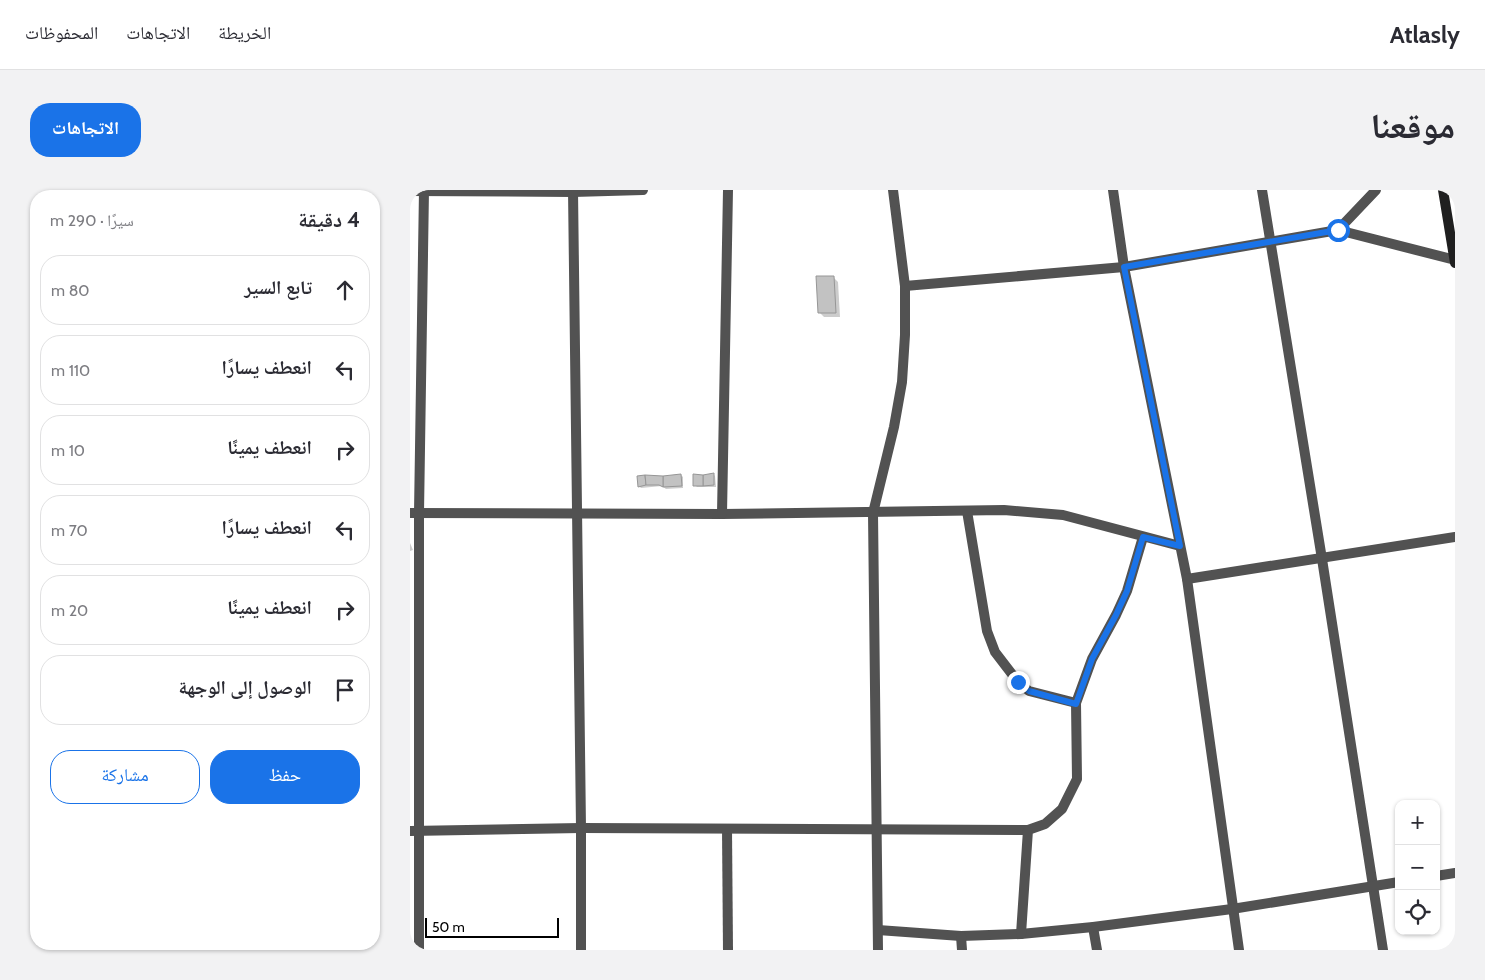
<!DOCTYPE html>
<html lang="ar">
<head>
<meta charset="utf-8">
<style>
	body { margin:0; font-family:Cabin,"Noto Naskh Arabic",sans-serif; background:#f2f2f3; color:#2b2b33; direction:rtl }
	.controls { position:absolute; right:15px; bottom:15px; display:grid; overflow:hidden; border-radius:10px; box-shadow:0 1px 4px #0004 }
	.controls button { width:45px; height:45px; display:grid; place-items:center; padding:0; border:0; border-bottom:1px solid #e1e1e2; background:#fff; color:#2b2b33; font:25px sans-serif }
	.scale { position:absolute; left:15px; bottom:12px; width:134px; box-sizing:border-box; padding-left:5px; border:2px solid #000; border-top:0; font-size:14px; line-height:18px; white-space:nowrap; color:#000; -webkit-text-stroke:4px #fff; paint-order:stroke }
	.stop { position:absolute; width:15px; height:15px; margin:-11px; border:4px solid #1a73e8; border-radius:50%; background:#fff }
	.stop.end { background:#1a73e8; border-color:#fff; box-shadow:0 1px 5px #0008 }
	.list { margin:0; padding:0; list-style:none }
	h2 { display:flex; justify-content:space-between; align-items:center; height:65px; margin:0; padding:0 20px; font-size:21px }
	h2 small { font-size:16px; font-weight:400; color:#7c7c81 }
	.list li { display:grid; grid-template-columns:32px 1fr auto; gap:15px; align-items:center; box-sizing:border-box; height:70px; margin:0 10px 10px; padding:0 10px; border:1px solid #e1e1e2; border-radius:20px }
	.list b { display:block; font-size:19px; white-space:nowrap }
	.list em { font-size:16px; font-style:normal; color:#7c7c81 }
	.actions { display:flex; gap:10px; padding:15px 20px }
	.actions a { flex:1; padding:11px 0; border:1px solid #1a73e8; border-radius:20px; text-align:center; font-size:18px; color:#1a73e8 }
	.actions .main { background:#1a73e8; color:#fff }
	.icon { flex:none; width:28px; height:28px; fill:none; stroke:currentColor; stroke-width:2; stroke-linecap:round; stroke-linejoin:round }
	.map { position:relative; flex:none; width:1045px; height:760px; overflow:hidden; direction:ltr; border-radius:20px }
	header { display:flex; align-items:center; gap:30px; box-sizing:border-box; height:70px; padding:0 25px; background:#fff; border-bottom:1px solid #e1e1e2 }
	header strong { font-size:24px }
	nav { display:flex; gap:28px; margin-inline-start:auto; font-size:18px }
	.intro { display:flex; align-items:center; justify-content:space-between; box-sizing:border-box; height:120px; padding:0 30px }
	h1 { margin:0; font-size:35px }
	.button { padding:12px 22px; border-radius:20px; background:#1a73e8; color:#fff; font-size:18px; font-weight:700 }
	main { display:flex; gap:30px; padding:0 30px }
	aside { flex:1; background:#fff; border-radius:20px; box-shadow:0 1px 4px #0004 }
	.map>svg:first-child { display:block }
	.shadow { fill:#0003 }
	.building { fill:#c2c2c2; stroke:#969696 }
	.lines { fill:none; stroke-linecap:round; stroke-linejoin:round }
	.street { stroke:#525252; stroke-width:10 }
	.secondary { stroke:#1f1f1f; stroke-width:10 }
	.route { stroke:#1a73e8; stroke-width:6 }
</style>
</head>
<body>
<header>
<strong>Atlasly</strong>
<nav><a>الخريطة</a><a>الاتجاهات</a><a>المحفوظات</a></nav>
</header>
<div class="intro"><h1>موقعنا</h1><a class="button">الاتجاهات</a></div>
<main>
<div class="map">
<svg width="1045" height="760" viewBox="0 0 1045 760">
	<rect width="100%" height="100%" fill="#fff"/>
	<g class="shadow">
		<path d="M 423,87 L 428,92 L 430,127 L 414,127 L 409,122 Z"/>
		<path d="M 303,284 L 305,286 L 306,297 L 287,297 L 285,295 L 293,286 Z"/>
		<path d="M 271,285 L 273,287 L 273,298 L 256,299 L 252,296 L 231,298 L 229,296 Z"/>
		<path d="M 0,353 L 3,360 L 0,361 Z"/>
	</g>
	<g class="building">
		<path d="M 406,86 L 424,86 L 426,123 L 408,123 Z"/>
		<path d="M 304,283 L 304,295 L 293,296 L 293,285 Z"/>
		<path d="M 271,284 L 272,296 L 253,297 L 253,286 Z"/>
		<path d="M 283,284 L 293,285 L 293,296 L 283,296 Z"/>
		<path d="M 235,285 L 236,295 L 228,297 L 227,286 Z"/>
		<path d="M 235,285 L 253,286 L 253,297 L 249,295 L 236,295 Z"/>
	</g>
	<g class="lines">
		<g class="street">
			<path d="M 163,0 L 171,638 L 171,760"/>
			<path d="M 703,0 L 714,77 L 777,389 L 829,760"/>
			<path d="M 852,0 L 912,369 L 973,760"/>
			<path d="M 0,1 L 163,2 L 233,0"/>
			<path d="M 928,40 L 966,0"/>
			<path d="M 495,96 L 714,77 L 928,40 L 1045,70"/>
			<path d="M 557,321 L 577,441 L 585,462 L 608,492 L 619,501 L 666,513"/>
			<path d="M 0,323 L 312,324 L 594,320 L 653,325 L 770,356"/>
			<path d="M 312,324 L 318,0"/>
			<path d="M 777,389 L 1045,347"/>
			<path d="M 317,639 L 318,760"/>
			<path d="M 0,641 L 171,638 L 618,640"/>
			<path d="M 1026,686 L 1045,683"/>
			<path d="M 683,737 L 687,760"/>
			<path d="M 468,740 L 551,746 L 611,744 L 683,737 L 822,719 L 989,692"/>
			<path d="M 611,744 L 618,640 L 635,634 L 652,619 L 667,589 L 666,513 L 682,469 L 706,425 L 717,401 L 733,347"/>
			<path d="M 551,746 L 552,760"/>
			<path d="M 9,760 L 9,323 L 14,0"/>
			<path d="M 468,760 L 463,323 L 484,237 L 492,192 L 495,145 L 495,96 L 483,0"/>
		</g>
		<path class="secondary" d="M 1033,0 L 1045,73"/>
	</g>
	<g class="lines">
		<path class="route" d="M 608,492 L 619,501 L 666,514 L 682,469 L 706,425 L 717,401 L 733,347 L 770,356 L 714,77 L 928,40"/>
	</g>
</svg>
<div class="controls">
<button>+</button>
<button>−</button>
<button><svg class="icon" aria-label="locate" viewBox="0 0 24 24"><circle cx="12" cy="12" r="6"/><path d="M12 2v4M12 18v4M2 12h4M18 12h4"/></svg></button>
</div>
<div class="scale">50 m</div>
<div class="stop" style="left:928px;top:40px"></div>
<div class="stop end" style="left:608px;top:492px"></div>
</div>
<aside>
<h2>4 دقيقة<small>سيرًا · 290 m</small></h2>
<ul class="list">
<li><svg class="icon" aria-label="ahead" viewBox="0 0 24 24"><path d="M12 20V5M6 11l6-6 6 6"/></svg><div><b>تابع السير</b></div><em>80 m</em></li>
<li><svg class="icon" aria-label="left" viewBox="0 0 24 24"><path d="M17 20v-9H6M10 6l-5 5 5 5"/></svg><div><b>انعطف يسارًا</b></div><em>110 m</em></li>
<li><svg class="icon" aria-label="right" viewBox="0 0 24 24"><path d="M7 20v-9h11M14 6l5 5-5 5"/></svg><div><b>انعطف يمينًا</b></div><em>10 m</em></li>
<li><svg class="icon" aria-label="left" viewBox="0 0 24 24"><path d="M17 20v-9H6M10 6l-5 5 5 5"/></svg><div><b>انعطف يسارًا</b></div><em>70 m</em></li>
<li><svg class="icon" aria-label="right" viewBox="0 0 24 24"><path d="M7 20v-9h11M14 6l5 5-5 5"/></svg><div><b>انعطف يمينًا</b></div><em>20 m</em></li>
<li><svg class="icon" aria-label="arrive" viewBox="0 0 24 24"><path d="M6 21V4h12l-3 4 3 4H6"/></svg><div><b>الوصول إلى الوجهة</b></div></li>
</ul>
<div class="actions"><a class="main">حفظ</a><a>مشاركة</a></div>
</aside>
</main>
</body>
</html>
